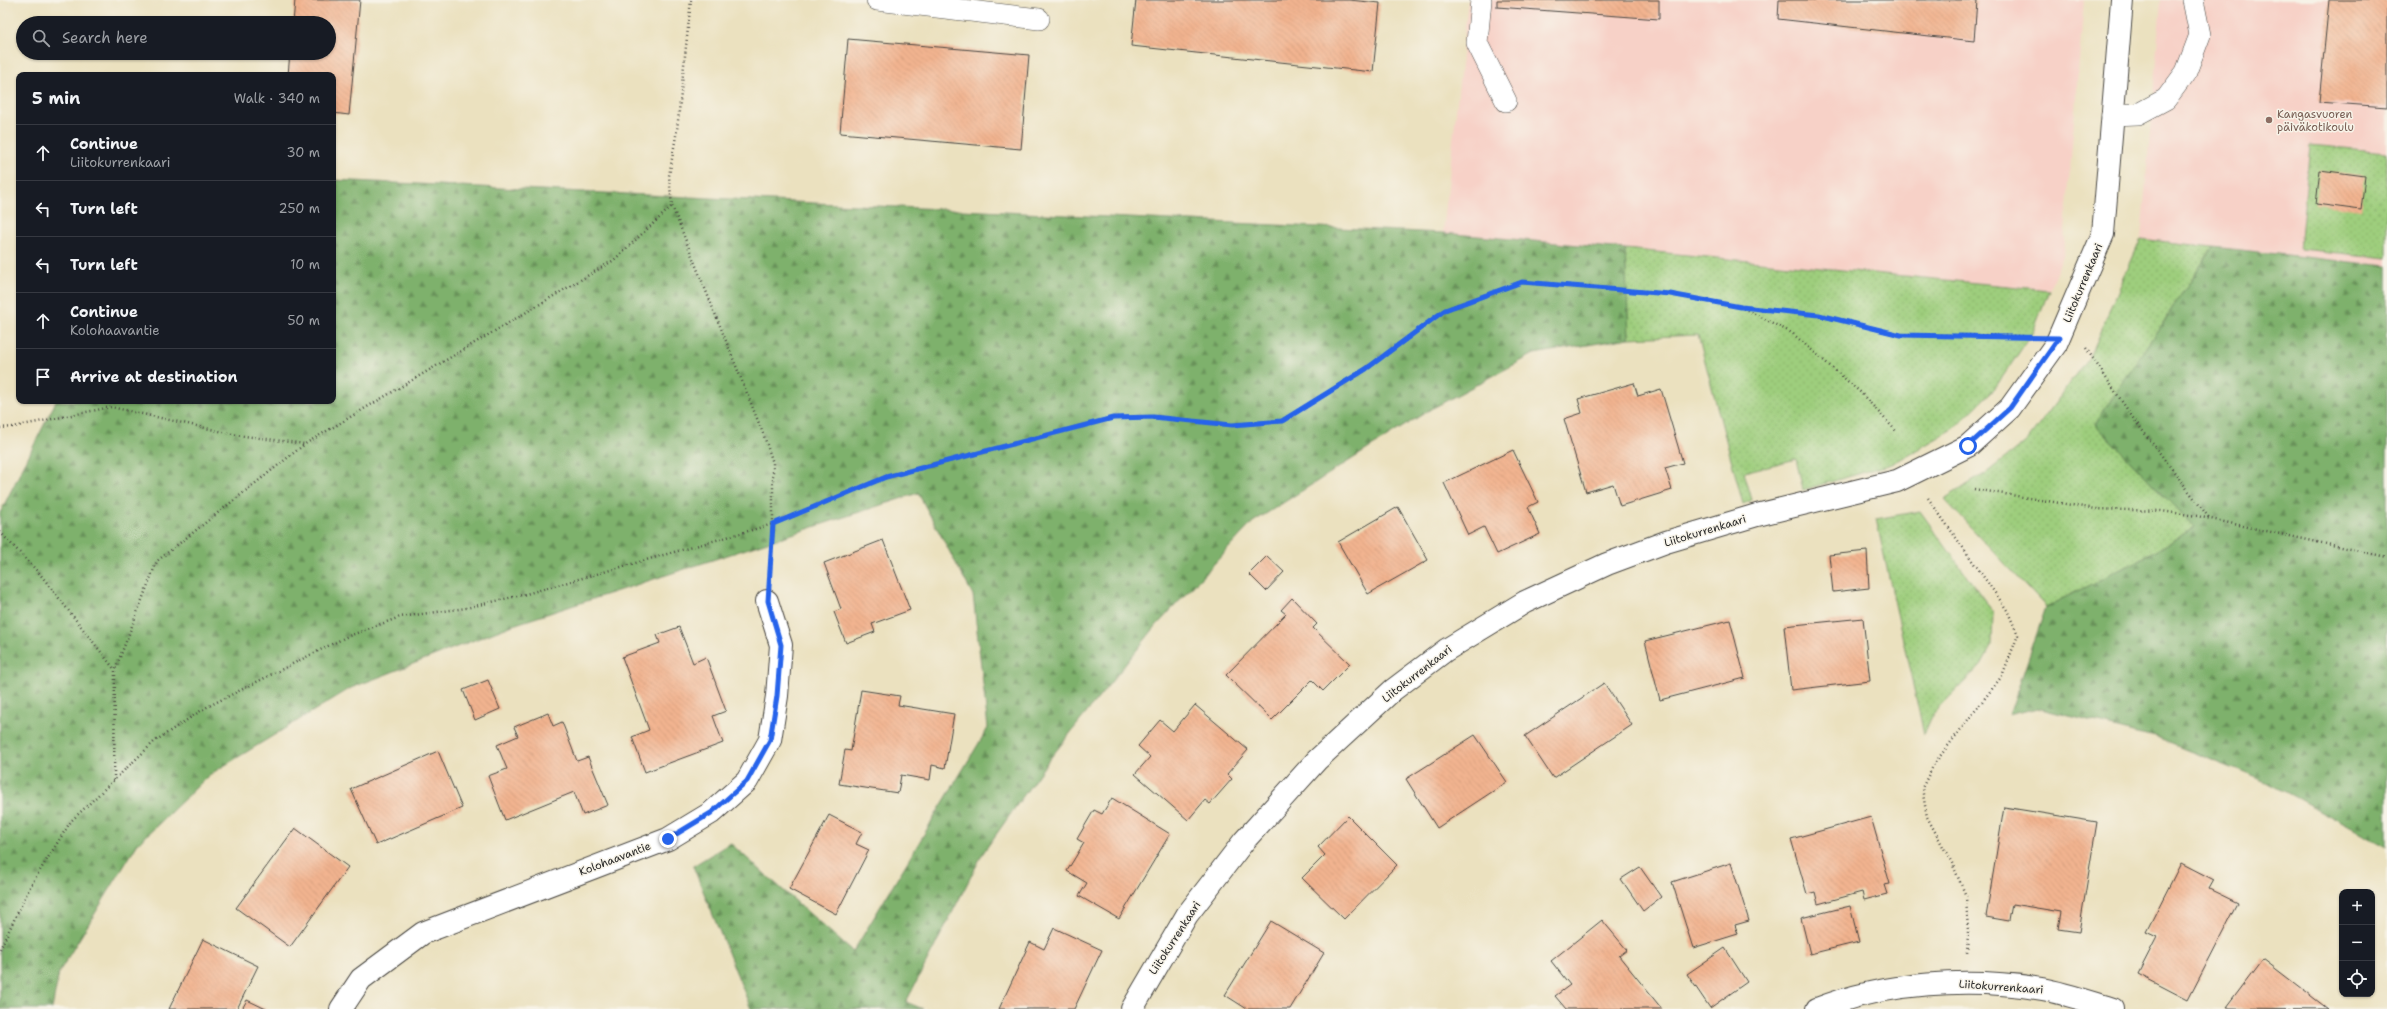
<!DOCTYPE html>
<html lang="en">
<head>
<meta charset="utf-8">
<style>
	body { margin:0; font-family:"Shantell Sans",sans-serif; background:#20242c; color:#f1f3f6 }
	.controls { position:absolute; right:12px; bottom:12px; display:grid; overflow:hidden; border-radius:8px; box-shadow:0 1px 3px #0004 }
	.controls button { width:36px; height:36px; display:grid; place-items:center; padding:0; border:0; border-bottom:1px solid #363941; background:#171b24; color:#f1f3f6; font:20px sans-serif }
	.stop { position:absolute; width:12px; height:12px; margin:-9px; border:3px solid #2563eb; border-radius:50%; background:#fff }
	.stop.end { background:#2563eb; border-color:#fff; box-shadow:0 1px 4px #0008 }
	.list { margin:0; padding:0; list-style:none }
	h2 { display:flex; justify-content:space-between; align-items:center; height:52px; margin:0; padding:0 16px; font-size:17px }
	h2 small { font-size:13px; font-weight:400; color:#9ea1a6 }
	.list li { display:grid; grid-template-columns:26px 1fr auto; gap:12px; align-items:center; box-sizing:border-box; height:56px; padding:0 16px; border-top:1px solid #363941 }
	.list b { display:block; font-size:15px; white-space:nowrap }
	.list p { margin:0; font-size:13px; white-space:nowrap; color:#9ea1a6 }
	.list em { font-size:13px; font-style:normal; color:#9ea1a6 }
	.icon { flex:none; width:22px; height:22px; fill:none; stroke:currentColor; stroke-width:2; stroke-linecap:round; stroke-linejoin:round }
	.map { position:relative; flex:none; width:2387px; height:1009px; overflow:hidden }
	.search { position:absolute; background:#171b24; box-shadow:0 1px 3px #0004; left:16px; top:16px; width:320px; height:44px; display:flex; align-items:center; gap:10px; box-sizing:border-box; padding:0 14px; border-radius:22px; color:#9ea1a6; font-size:15px }
	.panel { position:absolute; background:#171b24; box-shadow:0 1px 3px #0004; left:16px; top:72px; width:320px; height:332px; border-radius:8px }
	.map>svg:first-child { display:block }
	.built { fill:#f7d1c7 }
	.grass { fill:url(#grass-dots); stroke:#647c54 }
	.forest { fill:url(#forest-firs); stroke:#546e4c }
	.building { fill:url(#building-back-hatch) }
	.lines { fill:none; stroke-linecap:round; stroke-linejoin:round }
	.lane-casing { stroke:#484641; stroke-width:22 }
	.street-casing { stroke:#484641; stroke-width:24 }
	.path { stroke:#484641; stroke-width:2.5; stroke-dasharray:1 3; stroke-linecap:butt }
	.lane { stroke:#fff; stroke-width:21 }
	.street { stroke:#fff; stroke-width:22 }
	.route { stroke:#2563eb; stroke-width:5 }
	.education-dot { fill:#8d6e63; stroke:#f7f3e8; stroke-width:1.5 }
	.labels { text-anchor:middle; dominant-baseline:central; stroke-width:3; stroke-linejoin:round; paint-order:stroke }
	.education-label { font-size:11px; fill:#785e54; stroke:#f7f3e8; text-anchor:start }
	.street-label { font-size:11px; fill:#2b2b2b; stroke:#f7f3e8 }
</style>
</head>
<body>
<div class="map">
<svg width="2387" height="1009" viewBox="0 0 2387 1009">
	<defs>
		<pattern id="grass-dots" width="8" height="8" patternUnits="userSpaceOnUse"><rect width="8" height="8" fill="#9ece7d"/><path d="M2 2h.1M6 6h.1" fill="none" stroke="#88b16c" stroke-width="1.8" stroke-linecap="round"/></pattern>
		<pattern id="forest-firs" width="22" height="20" patternUnits="userSpaceOnUse"><rect width="22" height="20" fill="#7eb16c"/><path d="M5 1l3.5 6h-7zM16 11l3.5 6h-7z" fill="#679059"/></pattern>
		<pattern id="building-back-hatch" width="6" height="6" patternUnits="userSpaceOnUse"><rect width="6" height="6" fill="#f2b490"/><path d="M-1 5l2 2M0 0l6 6M5-1l2 2" fill="none" stroke="#d09b7c"/></pattern>
	</defs>
	<rect width="100%" height="100%" fill="#f7f3e8"/>
	<filter id="ink" filterUnits="userSpaceOnUse"><feTurbulence type="fractalNoise" baseFrequency=".025" numOctaves="2"/><feDisplacementMap in="SourceGraphic" scale="8" xChannelSelector="R" yChannelSelector="G"/><feConvolveMatrix kernelMatrix="1 2 1 2 8 2 1 2 1" color-interpolation-filters="sRGB"/></filter>
	<filter id="wash" filterUnits="userSpaceOnUse"><feTurbulence type="fractalNoise" baseFrequency=".012" numOctaves="4" result="noise"/><feDisplacementMap in="SourceGraphic" scale="16" xChannelSelector="R" yChannelSelector="G"/><feGaussianBlur stdDeviation="0.9" result="paint"/><feColorMatrix in="noise" values="0 0 0 0 0 0 0 0 0 0 0 0 0 0 0 0 0 1.4 0 .05"/><feComposite in="paint" operator="in"/></filter>
	<g filter="url(#wash)">
		<rect width="100%" height="100%" fill="#ebe1bf"/>
		<g class="built">
			<path d="M 1468,0 L 2084,0 L 2063,255 L 2049,290 L 1443,233 Z"/>
			<path d="M 2161,0 L 2387,0 L 2387,266 L 2141,239 Z"/>
		</g>
		<g class="grass">
			<path d="M 2310,145 L 2387,152 L 2387,258 L 2300,249 Z"/>
			<path d="M 2141,239 L 2213,247 L 2095,424 L 2195,528 L 2145,557 L 2046,607 L 1944,499 L 1986,473 L 2027,441 L 2088,359 Z"/>
			<path d="M 1625,249 L 2049,290 L 2033,332 L 1995,388 L 1955,428 L 1892,464 L 1803,490 L 1796,459 L 1744,472 L 1752,500 L 1743,504 L 1698,335 L 1629,338 Z"/>
			<path d="M 1920,511 L 1993,612 L 1992,645 L 1981,665 L 1933,714 L 1924,734 L 1876,519 Z"/>
		</g>
		<g class="forest">
			<path d="M 333,180 L 1443,233 L 1625,249 L 1629,338 L 1534,354 L 1431,409 L 1253,522 L 1156,626 L 1048,761 L 983,853 L 906,1002 L 923,1009 L 751,1009 L 693,866 L 730,843 L 853,952 L 988,728 L 973,595 L 918,493 L 513,625 L 351,688 L 209,775 L 137,845 L 59,972 L 52,1009 L 0,1009 L 0,513 L 56,401 L 333,401 Z"/>
			<path d="M 2213,247 L 2387,266 L 2387,847 L 2267,782 L 2154,737 L 2037,708 L 2009,715 L 2046,607 L 2145,557 L 2195,528 L 2095,424 Z"/>
		</g>
		<g id="blocks">
			<g class="building">
				<path d="M 295,0 L 360,0 L 349,115 L 333,113 L 333,75 L 288,75 L 290,53 L 329,53 L 329,23 L 293,23 Z"/>
				<path d="M 1136,0 L 1349,0 L 1380,3 L 1373,72 L 1131,46 Z"/>
				<path d="M 1497,0 L 1659,0 L 1659,19 L 1497,7 Z"/>
				<path d="M 1779,0 L 1977,0 L 1974,41 L 1778,19 Z"/>
				<path d="M 2329,0 L 2387,0 L 2387,107 L 2319,102 Z"/>
				<path d="M 848,39 L 1029,55 L 1021,149 L 840,133 Z"/>
				<path d="M 2320,170 L 2365,176 L 2361,210 L 2316,204 Z"/>
				<path d="M 1634,383 L 1638,396 L 1661,389 L 1683,463 L 1665,468 L 1672,490 L 1620,506 L 1613,484 L 1586,492 L 1564,419 L 1582,413 L 1578,399 Z"/>
				<path d="M 1513,450 L 1538,502 L 1528,507 L 1540,534 L 1497,554 L 1484,527 L 1468,535 L 1444,483 Z"/>
				<path d="M 1398,507 L 1428,560 L 1368,594 L 1338,542 Z"/>
				<path d="M 883,540 L 910,610 L 872,624 L 875,632 L 846,643 L 834,612 L 841,609 L 824,563 Z"/>
				<path d="M 1867,551 L 1869,588 L 1833,592 L 1829,555 Z"/>
				<path d="M 1267,556 L 1284,572 L 1266,591 L 1249,574 Z"/>
				<path d="M 1292,598 L 1317,624 L 1313,628 L 1350,664 L 1323,691 L 1312,680 L 1272,720 L 1226,675 L 1286,614 L 1281,610 Z"/>
				<path d="M 1863,618 L 1870,681 L 1791,690 L 1784,626 Z"/>
				<path d="M 1730,620 L 1745,678 L 1660,700 L 1645,641 Z"/>
				<path d="M 679,627 L 693,663 L 706,657 L 726,711 L 713,716 L 723,743 L 645,772 L 632,737 L 649,730 L 622,657 L 660,643 L 657,635 Z"/>
				<path d="M 488,680 L 500,709 L 475,720 L 463,690 Z"/>
				<path d="M 1604,683 L 1632,725 L 1553,778 L 1525,736 Z"/>
				<path d="M 861,690 L 900,696 L 898,705 L 954,714 L 945,768 L 932,765 L 930,780 L 901,775 L 898,793 L 839,784 L 845,750 L 851,751 Z"/>
				<path d="M 1195,705 L 1248,750 L 1227,774 L 1232,779 L 1210,804 L 1205,800 L 1188,820 L 1135,774 L 1150,757 L 1138,746 L 1160,720 L 1173,731 Z"/>
				<path d="M 548,713 L 553,726 L 562,722 L 577,761 L 588,757 L 608,805 L 583,815 L 574,792 L 505,820 L 488,776 L 507,769 L 497,745 L 518,736 L 514,727 Z"/>
				<path d="M 1475,735 L 1507,782 L 1437,828 L 1406,779 Z"/>
				<path d="M 438,751 L 462,808 L 376,845 L 351,789 Z"/>
				<path d="M 1112,798 L 1170,834 L 1119,919 L 1079,896 L 1087,883 L 1067,871 L 1084,843 L 1077,839 L 1094,810 L 1102,814 Z"/>
				<path d="M 2004,807 L 2097,822 L 2079,932 L 2058,929 L 2061,912 L 2012,904 L 2009,921 L 1986,917 Z"/>
				<path d="M 829,815 L 862,832 L 856,844 L 869,850 L 836,914 L 789,889 Z"/>
				<path d="M 1348,816 L 1397,865 L 1344,919 L 1302,878 L 1325,855 L 1318,847 Z"/>
				<path d="M 1871,817 L 1890,884 L 1884,885 L 1887,894 L 1864,900 L 1862,892 L 1818,904 L 1815,892 L 1807,894 L 1791,839 Z"/>
				<path d="M 295,828 L 348,867 L 290,947 L 236,908 Z"/>
				<path d="M 1731,863 L 1749,921 L 1735,925 L 1738,934 L 1693,948 L 1672,882 Z"/>
				<path d="M 2181,863 L 2214,880 L 2209,889 L 2238,903 L 2188,1000 L 2138,974 L 2157,937 L 2146,932 Z"/>
				<path d="M 1640,867 L 1661,897 L 1643,911 L 1621,879 Z"/>
				<path d="M 1850,906 L 1859,942 L 1810,954 L 1801,918 Z"/>
				<path d="M 1602,920 L 1627,950 L 1619,956 L 1662,1009 L 1566,1009 L 1555,996 L 1570,985 L 1551,961 Z"/>
				<path d="M 1271,921 L 1324,953 L 1290,1009 L 1247,1009 L 1225,995 Z"/>
				<path d="M 1054,928 L 1102,950 L 1074,1009 L 999,1009 L 1030,942 L 1044,949 Z"/>
				<path d="M 203,939 L 258,966 L 237,1009 L 169,1009 Z"/>
				<path d="M 1725,948 L 1747,982 L 1710,1008 L 1687,974 Z"/>
				<path d="M 2263,959 L 2328,1009 L 2226,1008 Z"/>
				<path d="M 247,1000 L 266,1009 L 242,1009 Z"/>
			</g>
		</g>
	</g>
	<g filter="url(#ink)">
		<use href="#blocks" fill-opacity="0" stroke="#484641" stroke-width="1"/>
		<g class="lines">
			<g class="lane-casing">
				<g id="lane">
					<path d="M 877,0 L 1039,19"/>
					<path d="M 1481,0 L 1477,43 L 1506,101"/>
					<path d="M 2112,115 L 2138,114 L 2166,99 L 2186,72 L 2200,35 L 2193,0"/>
				</g>
			</g>
			<g class="street-casing">
				<g id="street">
					<path d="M 341,1009 L 361,979 L 423,933 L 668,839 L 711,813 L 747,781 L 770,740 L 777,696 L 781,645 L 767,601"/>
					<path d="M 1132,1009 L 1187,915 L 1244,841 L 1317,760 L 1393,690 L 1446,650 L 1525,602 L 1607,564 L 1666,542 L 1757,515 L 1897,481 L 1968,446 L 2010,408 L 2056,344 L 2103,234 L 2122,0"/>
					<path d="M 1817,1009 C 1885,982 1970,977 2042,989 C 2065,993 2090,1002 2113,1009"/>
				</g>
			</g>
			<g class="path">
				<path d="M 691,0 L 677,130 L 669,176 L 672,206 L 764,436 L 773,463 L 773,524 L 770,572"/>
				<path d="M 1744,307 L 1819,315 L 1901,335 L 2024,336"/>
				<path d="M 2086,348 L 2133,418 L 2210,519"/>
				<path d="M 0,428 L 13,427 L 111,407 L 237,435 L 305,444"/>
				<path d="M 1974,489 L 2096,509 L 2161,511 L 2197,516 L 2387,557"/>
				<path d="M 1928,498 L 2007,610 L 2018,635 L 2002,676 L 1934,764 L 1922,788 L 1927,817 L 1952,863 L 1966,896 L 1968,931 L 1967,954"/>
				<path d="M 0,532 L 40,574 L 115,670"/>
				<path d="M 114,780 L 115,670 L 157,561 L 305,444 L 614,260 L 672,206"/>
				<path d="M 0,949 L 31,885 L 71,821 L 155,741 L 205,708 L 346,637 L 400,617 L 466,608 L 526,594 L 773,524 L 886,477 L 1113,418 L 1153,417 L 1232,425 L 1282,421 L 1366,369 L 1445,310 L 1522,282 L 1670,294 L 1741,307 L 1792,333 L 1860,392 L 1896,431"/>
			</g>
			<use href="#lane" class="lane"/>
			<use href="#street" class="street"/>
		</g>
	</g>
	<g class="lines" filter="url(#ink)">
		<path class="route" d="M 668,839 L 711,813 L 747,781 L 770,740 L 777,696 L 781,645 L 768,601 L 773,524 L 886,477 L 1113,418 L 1153,417 L 1232,425 L 1282,421 L 1366,369 L 1445,310 L 1522,282 L 1670,294 L 1741,307 L 1819,315 L 1901,335 L 2059,338 L 2010,408 L 1968,446"/>
	</g>
	<circle class="education-dot" cx="2269" cy="120" r="4"/>
	<g class="labels">
		<g class="education-label">
			<text x="2277" y="114">Kangasvuoren<tspan x="2277" dy="13">päiväkotikoulu</tspan></text>
		</g>
		<g class="street-label">
			<text transform="translate(2083 283) rotate(-67)">Liitokurrenkaari</text>
			<text transform="translate(1705 531) rotate(-17)">Liitokurrenkaari</text>
			<text transform="translate(1417 674) rotate(-38)">Liitokurrenkaari</text>
			<text transform="translate(615 859) rotate(-21)">Kolohaavantie</text>
			<text transform="translate(1175 938) rotate(-57)">Liitokurrenkaari</text>
			<text transform="translate(2001 987) rotate(4)">Liitokurrenkaari</text>
		</g>
	</g>
</svg>
<div class="controls">
<button>+</button>
<button>−</button>
<button><svg class="icon" aria-label="locate" viewBox="0 0 24 24"><circle cx="12" cy="12" r="6"/><path d="M12 2v4M12 18v4M2 12h4M18 12h4"/></svg></button>
</div>
<div class="stop" style="left:1968px;top:446px"></div>
<div class="stop end" style="left:668px;top:839px"></div>
<div class="search"><svg class="icon" aria-label="search" viewBox="0 0 24 24"><circle cx="10" cy="10" r="6"/><path d="M15 15l6 6"/></svg>Search here</div>
<section class="panel">
<h2>5 min<small>Walk · 340 m</small></h2>
<ul class="list">
<li><svg class="icon" aria-label="ahead" viewBox="0 0 24 24"><path d="M12 20V5M6 11l6-6 6 6"/></svg><div><b>Continue</b><p>Liitokurrenkaari</p></div><em>30 m</em></li>
<li><svg class="icon" aria-label="left" viewBox="0 0 24 24"><path d="M17 20v-9H6M10 6l-5 5 5 5"/></svg><div><b>Turn left</b></div><em>250 m</em></li>
<li><svg class="icon" aria-label="left" viewBox="0 0 24 24"><path d="M17 20v-9H6M10 6l-5 5 5 5"/></svg><div><b>Turn left</b></div><em>10 m</em></li>
<li><svg class="icon" aria-label="ahead" viewBox="0 0 24 24"><path d="M12 20V5M6 11l6-6 6 6"/></svg><div><b>Continue</b><p>Kolohaavantie</p></div><em>50 m</em></li>
<li><svg class="icon" aria-label="arrive" viewBox="0 0 24 24"><path d="M6 21V4h12l-3 4 3 4H6"/></svg><div><b>Arrive at destination</b></div></li>
</ul>
</section>
</div>
</body>
</html>
